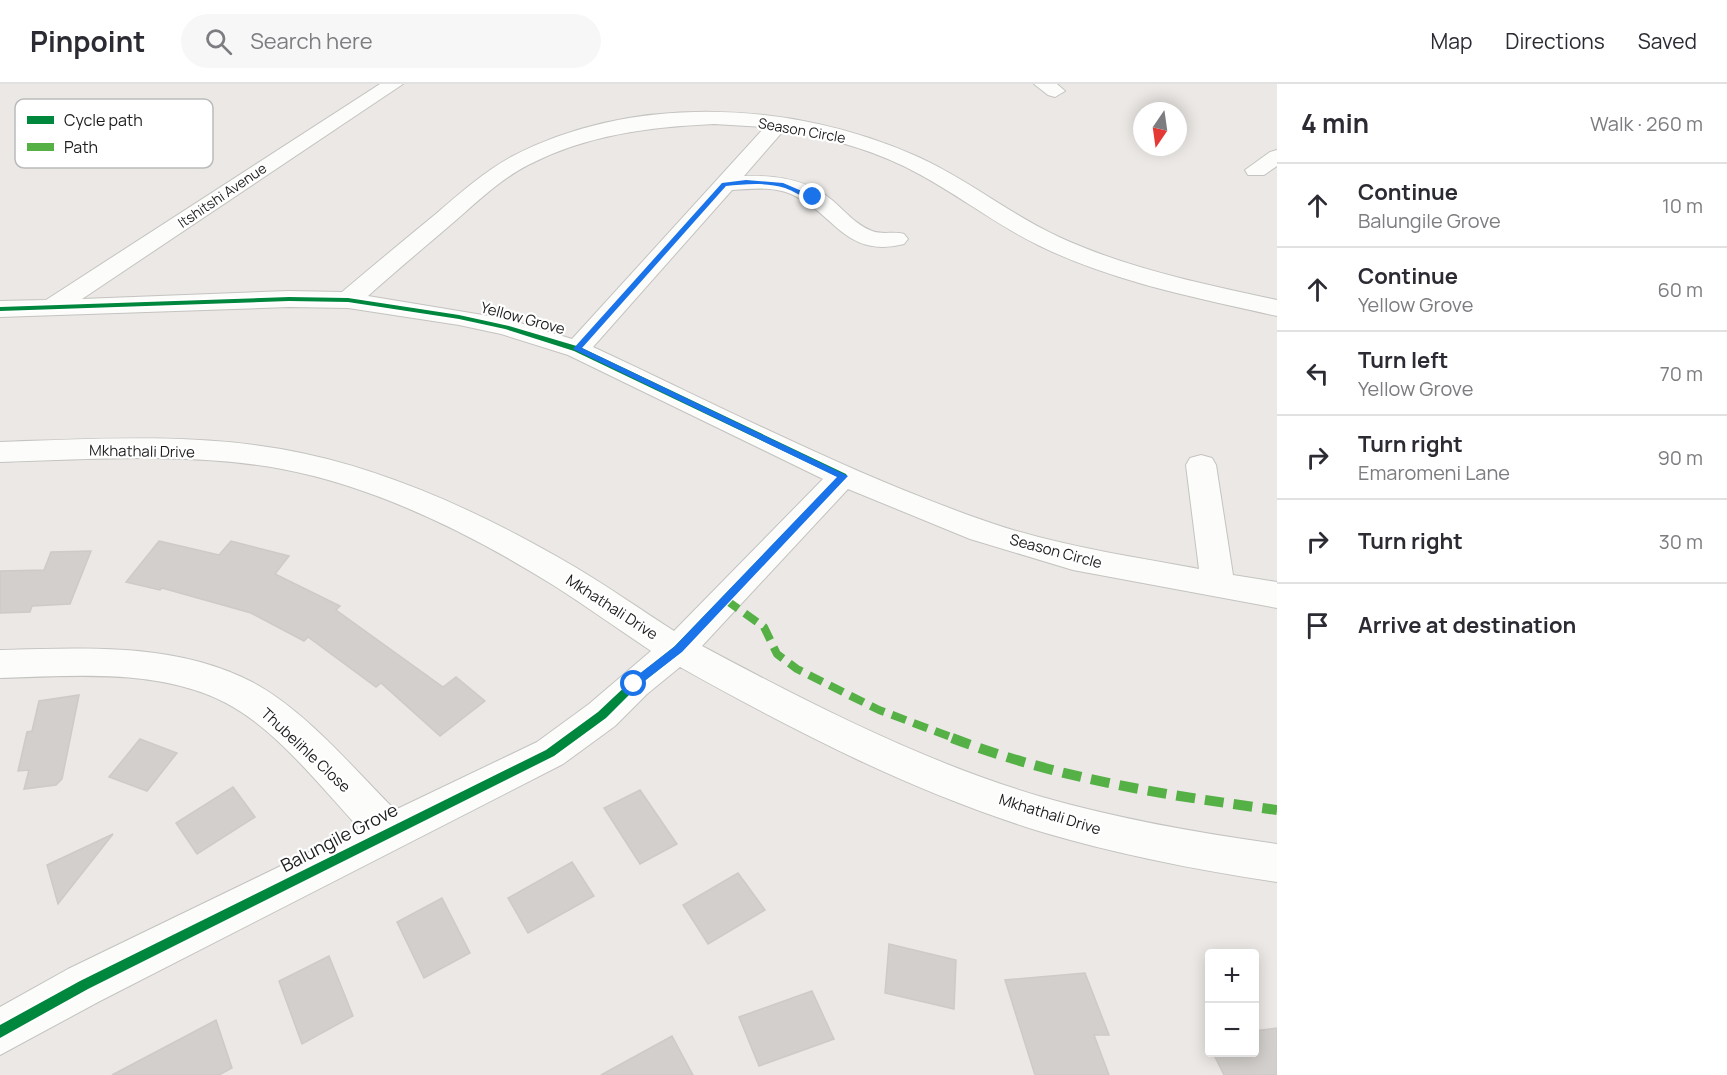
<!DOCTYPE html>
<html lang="en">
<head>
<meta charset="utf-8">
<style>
	body { margin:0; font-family:Manrope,sans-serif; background:#f7f7f7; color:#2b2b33 }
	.controls { position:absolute; right:18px; bottom:18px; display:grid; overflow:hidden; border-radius:6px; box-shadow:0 3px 15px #0003 }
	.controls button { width:54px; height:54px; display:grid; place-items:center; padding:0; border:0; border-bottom:2px solid #e1e1e2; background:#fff; color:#2b2b33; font:30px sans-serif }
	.compass { position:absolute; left:1133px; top:18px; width:54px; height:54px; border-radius:50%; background:#fff; box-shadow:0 3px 15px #0003; rotate:193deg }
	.stop { position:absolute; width:18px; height:18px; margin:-14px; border:4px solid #1a73e8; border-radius:50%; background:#fff }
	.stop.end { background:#1a73e8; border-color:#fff; box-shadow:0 2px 6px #0008 }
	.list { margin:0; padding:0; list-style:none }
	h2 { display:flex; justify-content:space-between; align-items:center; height:78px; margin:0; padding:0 24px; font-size:26px }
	h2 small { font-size:20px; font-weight:400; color:#7c7c81 }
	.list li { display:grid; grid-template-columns:39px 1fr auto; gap:18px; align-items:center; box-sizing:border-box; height:84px; padding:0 24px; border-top:2px solid #e1e1e2 }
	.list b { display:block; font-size:22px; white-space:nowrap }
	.list p { margin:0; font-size:20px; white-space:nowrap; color:#7c7c81 }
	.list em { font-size:20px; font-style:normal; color:#7c7c81 }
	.icon { flex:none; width:33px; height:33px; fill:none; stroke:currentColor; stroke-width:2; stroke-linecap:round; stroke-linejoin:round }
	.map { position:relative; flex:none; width:1277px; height:991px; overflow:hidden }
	header { display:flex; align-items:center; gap:36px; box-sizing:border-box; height:84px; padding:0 30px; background:#fff; border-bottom:2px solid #e1e1e2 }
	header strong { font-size:28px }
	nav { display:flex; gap:33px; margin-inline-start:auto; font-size:21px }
	.search { width:420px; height:54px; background:#f7f7f7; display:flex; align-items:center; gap:15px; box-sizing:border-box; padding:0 21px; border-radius:33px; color:#7c7c81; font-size:22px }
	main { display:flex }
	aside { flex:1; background:#fff }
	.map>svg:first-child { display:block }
	.building { fill:#d2cfcc; stroke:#cecac7; stroke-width:1.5 }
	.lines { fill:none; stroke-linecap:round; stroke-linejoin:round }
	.minor-casing { stroke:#c4c3c1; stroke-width:2 }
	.minor { fill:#fcfcfb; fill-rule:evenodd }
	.quiet-far1 { stroke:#55b145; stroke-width:8; stroke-dasharray:15 8; stroke-linecap:butt }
	.quiet { stroke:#55b145; stroke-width:10; stroke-dasharray:19 10; stroke-linecap:butt }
	.cycleway-casing { stroke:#fff; stroke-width:4 }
	.cycleway { fill:#00873e; fill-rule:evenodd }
	.route { fill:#1a73e8 }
	.labels { text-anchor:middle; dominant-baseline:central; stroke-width:4.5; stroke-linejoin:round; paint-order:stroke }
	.far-street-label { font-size:14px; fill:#1d1d1d; stroke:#fff }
	.street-label { font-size:15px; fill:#1d1d1d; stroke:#fff }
	.near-street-label { font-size:18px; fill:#1d1d1d; stroke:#fff }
	.key { fill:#fff; stroke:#bbb; stroke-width:1.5 }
	.key-label { font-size:16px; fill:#1d1d1d }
</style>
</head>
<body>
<header>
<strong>Pinpoint</strong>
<div class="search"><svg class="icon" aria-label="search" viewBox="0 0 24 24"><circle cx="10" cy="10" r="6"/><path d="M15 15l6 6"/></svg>Search here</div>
<nav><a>Map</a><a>Directions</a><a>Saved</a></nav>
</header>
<main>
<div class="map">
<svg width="1277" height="991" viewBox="0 0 1277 991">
	<rect width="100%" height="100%" fill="#ebe8e5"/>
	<g class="building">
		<path d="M 159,457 L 219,471 L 231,457 L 289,472 L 275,490 L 340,522 L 336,526 L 443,603 L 456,593 L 485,617 L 440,652 L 381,599 L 376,603 L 308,553 L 304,557 L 251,529 L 162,504 L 160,506 L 126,498 Z"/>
		<path d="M 91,467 L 70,520 L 32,522 L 30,528 L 0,529 L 0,487 L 44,486 L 51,468 Z"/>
		<path d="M 79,611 L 62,695 L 56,701 L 24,705 L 29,686 L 18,687 L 27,648 L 32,647 L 39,617 Z"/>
		<path d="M 140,655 L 177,669 L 147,707 L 109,693 Z"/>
		<path d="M 233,703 L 255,733 L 197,770 L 176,739 Z"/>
		<path d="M 640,706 L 677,760 L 640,780 L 604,724 Z"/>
		<path d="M 113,750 L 58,820 L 47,781 Z"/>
		<path d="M 572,778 L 594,812 L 528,849 L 508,814 Z"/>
		<path d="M 738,789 L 765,826 L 708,860 L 683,821 Z"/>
		<path d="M 442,814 L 470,869 L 424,894 L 397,838 Z"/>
		<path d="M 889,860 L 956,876 L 954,925 L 885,909 Z"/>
		<path d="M 329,872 L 353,932 L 302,960 L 279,897 Z"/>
		<path d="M 1085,889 L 1109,951 L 1094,951 L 1109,991 L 1035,991 L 1005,896 Z"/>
		<path d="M 812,907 L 834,955 L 759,982 L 739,933 Z"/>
		<path d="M 216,936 L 232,984 L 219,991 L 112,991 Z"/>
		<path d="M 1277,944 L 1277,991 L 1224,991 L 1213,969 L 1254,969 L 1254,947 Z"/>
		<path d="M 672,952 L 693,991 L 601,991 Z"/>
	</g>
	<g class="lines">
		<g class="minor-casing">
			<g id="minor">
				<path d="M 380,0 L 403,0 L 82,215 L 289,207 L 342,208 C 373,182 405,155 437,129 C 460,109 484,88 511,73 C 633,9 793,17 916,72 C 966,94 1009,130 1059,153 C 1129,185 1203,200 1277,216 L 1277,232 C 1197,214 1114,198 1040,162 C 998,142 960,112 919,90 C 877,67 831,54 784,46 L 744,92 C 775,91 807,95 832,116 C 845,127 856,141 872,147 C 882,151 894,147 904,150 L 908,155 L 904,160 C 845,175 835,129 791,110 C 773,102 751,105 732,106 L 593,263 C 724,324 854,392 991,439 C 1059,462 1129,472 1199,485 L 1186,381 L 1190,374 L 1201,371 L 1212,374 L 1216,381 L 1233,491 L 1277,498 L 1277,524 L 1073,486 L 970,455 L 848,405 L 702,562 C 811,620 923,678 1042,713 C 1119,735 1198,749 1277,760 L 1277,798 C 1198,786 1119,771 1042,748 C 915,709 796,648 680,583 L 647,610 L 615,642 L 563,680 L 100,917 L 0,971 L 0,923 L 68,885 L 359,744 C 321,703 276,645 226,619 C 158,584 74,592 0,594 L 0,566 C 84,564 175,558 252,598 C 305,626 353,684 395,726 L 537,658 L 589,620 L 651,567 C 618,545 586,522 553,501 C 471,450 377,403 282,385 C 189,368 94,375 0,378 L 0,358 C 93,355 188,349 281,365 C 384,383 485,430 575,483 C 609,503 641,526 674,547 L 823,395 L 568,271 L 501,250 L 459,241 L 348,224 L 289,223 L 0,233 L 0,217 L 46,216 ZM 714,40 L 765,43 L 572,255 L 507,235 L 368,212 C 397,186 426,162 455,137 C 478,117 501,95 528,81 C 587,51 648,43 714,40 Z"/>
				<path d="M 1034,0 L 1057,0 L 1065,7 L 1055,13 L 1048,11 Z"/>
				<path d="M 1277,66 L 1277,82 L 1264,91 L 1248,91 L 1245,86 L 1270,68 Z"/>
			</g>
		</g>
		<use href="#minor" class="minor"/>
		<path class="quiet-far1" d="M 726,516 L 764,543 L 777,570 L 797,585 L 879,626 L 956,655"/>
		<path class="quiet" d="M 952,654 C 1059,695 1164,711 1277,726"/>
		<g class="cycleway-casing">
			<path id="cycleway" d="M 289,213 L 348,214 L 459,231 L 509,242 L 580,263 L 846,390 L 847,392 L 681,568 L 637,603 L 606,634 L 554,672 L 88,905 L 0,954 L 0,941 L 80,897 L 546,666 L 598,628 L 631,597 L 675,562 L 838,393 L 574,267 L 505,245 L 459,235 L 348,218 L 289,217 L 0,227 L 0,223 Z"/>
		</g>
		<use href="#cycleway" class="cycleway"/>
	</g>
	<path class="route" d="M 746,96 L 783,99 L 816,113 C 807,117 794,107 785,104 C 767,98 744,100 726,102 L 582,264 L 848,392 L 682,568 L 634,605 L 628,600 L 630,597 L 674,563 L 837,393 L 573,265 L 722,99 Z"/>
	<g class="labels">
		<g class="far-street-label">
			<text transform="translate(802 46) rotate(10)">Season Circle</text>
			<text transform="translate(222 111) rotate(-34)">Itshitshi Avenue</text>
		</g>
		<g class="street-label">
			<text transform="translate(523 234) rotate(15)">Yellow Grove</text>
			<text transform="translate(142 367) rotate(1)">Mkhathali Drive</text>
			<text transform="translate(1056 467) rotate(15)">Season Circle</text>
			<text transform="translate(612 523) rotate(33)">Mkhathali Drive</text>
			<text transform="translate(306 666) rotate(43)">Thubelihle Close</text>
			<text transform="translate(1050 730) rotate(17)">Mkhathali Drive</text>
		</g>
		<g class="near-street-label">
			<text transform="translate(339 753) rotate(-27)">Balungile Grove</text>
		</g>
	</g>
	<rect x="15" y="15" width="198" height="69" rx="9" class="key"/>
	<rect x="27" y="32" width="27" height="8" fill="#00873e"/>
	<rect x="27" y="59" width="27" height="8" fill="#55b145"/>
	<g class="key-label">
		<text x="64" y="42">Cycle path</text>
		<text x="64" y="69">Path</text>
	</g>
</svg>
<div class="controls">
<button>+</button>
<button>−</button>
</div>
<svg class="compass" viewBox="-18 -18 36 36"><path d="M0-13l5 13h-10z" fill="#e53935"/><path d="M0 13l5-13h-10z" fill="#7c7c81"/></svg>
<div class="stop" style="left:634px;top:600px"></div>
<div class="stop end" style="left:813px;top:113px"></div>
</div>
<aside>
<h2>4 min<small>Walk · 260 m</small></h2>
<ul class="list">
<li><svg class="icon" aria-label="ahead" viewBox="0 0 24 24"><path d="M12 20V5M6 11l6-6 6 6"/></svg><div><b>Continue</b><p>Balungile Grove</p></div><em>10 m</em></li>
<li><svg class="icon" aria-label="ahead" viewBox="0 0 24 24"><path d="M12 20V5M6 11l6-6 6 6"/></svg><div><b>Continue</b><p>Yellow Grove</p></div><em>60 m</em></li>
<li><svg class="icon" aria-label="left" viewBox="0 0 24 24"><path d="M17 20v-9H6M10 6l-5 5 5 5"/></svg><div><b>Turn left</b><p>Yellow Grove</p></div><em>70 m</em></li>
<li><svg class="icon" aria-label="right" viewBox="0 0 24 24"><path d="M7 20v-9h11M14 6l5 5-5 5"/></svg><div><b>Turn right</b><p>Emaromeni Lane</p></div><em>90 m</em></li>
<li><svg class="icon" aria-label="right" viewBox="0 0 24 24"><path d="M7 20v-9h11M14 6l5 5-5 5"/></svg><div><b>Turn right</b></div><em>30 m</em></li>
<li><svg class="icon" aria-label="arrive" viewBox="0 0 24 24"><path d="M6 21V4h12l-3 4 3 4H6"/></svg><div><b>Arrive at destination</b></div></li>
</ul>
</aside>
</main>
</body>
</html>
